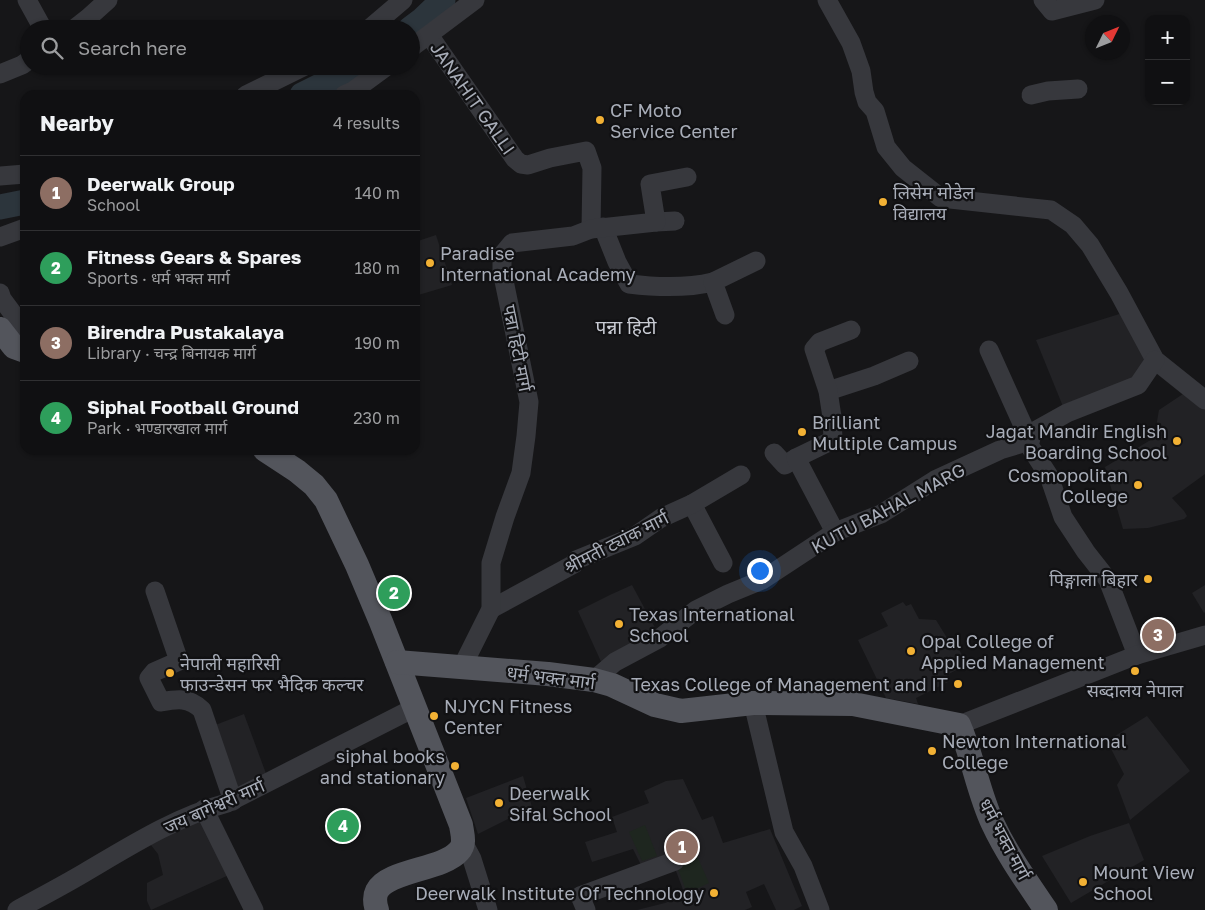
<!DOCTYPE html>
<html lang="en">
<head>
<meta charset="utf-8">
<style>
	body { margin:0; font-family:"Golos Text","Noto Sans Devanagari",sans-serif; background:#19191b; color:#f1f3f6 }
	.controls { position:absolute; right:15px; top:15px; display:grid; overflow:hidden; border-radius:10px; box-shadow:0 1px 4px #0004 }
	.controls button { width:45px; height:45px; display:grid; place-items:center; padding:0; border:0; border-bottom:1px solid #303032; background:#101012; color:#f1f3f6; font:25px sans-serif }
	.compass { position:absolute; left:1085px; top:15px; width:45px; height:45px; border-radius:50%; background:#101012; box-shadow:0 1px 4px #0004; rotate:47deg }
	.you { position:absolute; left:759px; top:570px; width:18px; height:18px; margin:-12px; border:4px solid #fff; border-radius:50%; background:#1a73e8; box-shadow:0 0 0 8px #1a73e833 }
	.badge { display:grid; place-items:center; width:32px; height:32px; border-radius:50%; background:#f2b134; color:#fff; font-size:16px; font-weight:700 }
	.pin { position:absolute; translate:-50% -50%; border:2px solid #fff; box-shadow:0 1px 5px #0006 }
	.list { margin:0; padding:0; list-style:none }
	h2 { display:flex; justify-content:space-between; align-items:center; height:65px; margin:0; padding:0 20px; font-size:21px }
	h2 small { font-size:16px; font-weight:400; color:#9c9d9f }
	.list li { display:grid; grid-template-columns:32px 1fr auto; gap:15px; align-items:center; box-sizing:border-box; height:75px; padding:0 20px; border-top:1px solid #303032 }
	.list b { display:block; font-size:19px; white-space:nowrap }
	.list p { margin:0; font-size:16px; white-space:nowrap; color:#9c9d9f }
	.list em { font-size:16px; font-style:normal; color:#9c9d9f }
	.icon { flex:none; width:28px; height:28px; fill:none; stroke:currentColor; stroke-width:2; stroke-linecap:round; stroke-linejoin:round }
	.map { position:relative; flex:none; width:1205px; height:910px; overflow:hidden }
	.search { position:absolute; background:#101012; box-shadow:0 1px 4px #0004; left:20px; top:20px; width:400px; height:55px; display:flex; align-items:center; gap:12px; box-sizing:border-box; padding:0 18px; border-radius:28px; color:#9c9d9f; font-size:19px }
	.panel { position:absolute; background:#101012; box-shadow:0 1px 4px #0004; left:20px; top:90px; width:400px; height:365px; border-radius:15px }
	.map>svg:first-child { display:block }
	.built { fill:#222225 }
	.green { fill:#1e261f }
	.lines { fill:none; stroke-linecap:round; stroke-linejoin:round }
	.river { stroke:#2c353c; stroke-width:25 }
	.minor { stroke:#37383d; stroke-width:19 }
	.major { stroke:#53555c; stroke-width:24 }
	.poi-dot { fill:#f2b134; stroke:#111113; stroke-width:2 }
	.labels { text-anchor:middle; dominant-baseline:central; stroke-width:4.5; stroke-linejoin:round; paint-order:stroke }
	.street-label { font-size:18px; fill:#a8adb8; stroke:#111113 }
	.poi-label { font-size:18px; fill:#a8adb8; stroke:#111113; text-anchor:start }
	.neighbourhood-label { font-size:19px; fill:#c9ccd4; stroke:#111113 }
</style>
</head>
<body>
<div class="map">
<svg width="1205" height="910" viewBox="0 0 1205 910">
	<rect width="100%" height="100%" fill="#161618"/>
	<g class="built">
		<path d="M 436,235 L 452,285 L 415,296 L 415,242 Z"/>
		<path d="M 1129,311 L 1155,360 L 1138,385 L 1064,409 L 1036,340 Z"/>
		<path d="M 1189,390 L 1205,403 L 1205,474 L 1172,498 L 1184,511 L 1187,516 L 1184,519 L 1148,528 L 1123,529 L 1105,467 L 1154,438 L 1159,410 Z"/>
		<path d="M 632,585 L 660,637 L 603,666 L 578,611 L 612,594 Z"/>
		<path d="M 1205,585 L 1205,612 L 1204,613 L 1192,593 Z"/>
		<path d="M 903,602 L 906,606 L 911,604 L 919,619 L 936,620 L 952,646 L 956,644 L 967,664 L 947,675 L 950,681 L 916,698 L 918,704 L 886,698 L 858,640 L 888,626 L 881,613 Z"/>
		<path d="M 244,714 L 268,779 L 233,793 L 210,727 Z"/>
		<path d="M 1147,716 L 1190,771 L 1130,820 L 1117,785 L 1124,774 L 1107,741 Z"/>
		<path d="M 523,776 L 532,807 L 478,834 L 466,798 Z"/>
		<path d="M 683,779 L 702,820 L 713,816 L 723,843 L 770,829 L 802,906 L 794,910 L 776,910 L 764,884 L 746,892 L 752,907 L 745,910 L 637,910 L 665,903 L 685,895 L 676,871 L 675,862 L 644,871 L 633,849 L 592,862 L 585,842 L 617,832 L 612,817 L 649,803 L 644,791 L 666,781 Z"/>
		<path d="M 199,816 L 229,875 L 151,910 L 147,901 L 147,883 L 163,875 L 158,854 L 147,840 Z"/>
		<path d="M 1129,823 L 1144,860 L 1071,903 L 1042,856 L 1090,836 Z"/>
	</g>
	<g class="green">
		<path d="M 645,825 L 657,856 L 642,861 L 629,832 Z"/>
		<path d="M 697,856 L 709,883 L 687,893 L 676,864 Z"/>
	</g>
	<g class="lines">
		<g class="river">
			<path d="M 410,29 L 422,20 L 443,0"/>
			<path d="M 302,95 L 340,76 L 356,66"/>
			<path d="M 0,207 L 25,202"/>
		</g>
		<g class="minor">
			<path d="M 27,0 L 43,29"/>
			<path d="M 827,0 L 851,43 L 861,71 L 864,92 L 867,102 L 875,111 L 886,147 L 903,168 L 941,198 L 1051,210 L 1073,225 L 1090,245 L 1119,293 L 1155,360 L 1205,400"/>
			<path d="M 1043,0 L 1052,11 L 1095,0"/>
			<path d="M 74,29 L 88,18 L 108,0"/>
			<path d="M 369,29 L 403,0"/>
			<path d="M 429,35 L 515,159 L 521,164 L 528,165 L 550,158 L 586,151 L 592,168 L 591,229"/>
			<path d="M 411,48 L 475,0"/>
			<path d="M 0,74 L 22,65 L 29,60"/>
			<path d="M 246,95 L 305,66"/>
			<path d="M 344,95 L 353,91 L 387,66"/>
			<path d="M 1031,95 L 1048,91 L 1078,89"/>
			<path d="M 0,176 L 25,174"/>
			<path d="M 656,222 L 675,221"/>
			<path d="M 603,227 L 617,262 L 629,284 C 654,287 688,288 713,282"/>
			<path d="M 0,237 L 25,228"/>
			<path d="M 0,293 L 2,299 L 25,330"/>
			<path d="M 725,315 L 713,282 L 756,261"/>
			<path d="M 989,350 L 1030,441"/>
			<path d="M 828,391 L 874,376 L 909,361"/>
			<path d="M 1027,442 L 1049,476 L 1063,517 L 1086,552 L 1108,580 L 1137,655"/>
			<path d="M 774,453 L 785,465 L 796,458"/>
			<path d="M 692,504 L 723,563"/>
			<path d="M 835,532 L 796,458 L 833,440 L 832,417 L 828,391 L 814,349 L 820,342 L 851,330"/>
			<path d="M 155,591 L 179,661 L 154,672 L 149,678 L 161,702 C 177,699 189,697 202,710 L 233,801"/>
			<path d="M 491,609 L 574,564 L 576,560 L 635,536 L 661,518 L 692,504 L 741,475"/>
			<path d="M 462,667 L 491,609 L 491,563 L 505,517 L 521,473 L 526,436 L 529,402 L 502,271 L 502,255 L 512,243 L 573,236 L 591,229 L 656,222 L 650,184 L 687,177"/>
			<path d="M 594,680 L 615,662 L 660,638 L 696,610 L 728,594 L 762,580 L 835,532 L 881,514 L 935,480 L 1000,450 L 1030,441 L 1033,432 L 1067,413 L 1138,385 L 1155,360"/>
			<path d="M 753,703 L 784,832 L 803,866 L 820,910"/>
			<path d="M 959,725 L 1137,655 L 1205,635"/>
			<path d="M 204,809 L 254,910"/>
			<path d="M 463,842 L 472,859 L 488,910"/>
			<path d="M 17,910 C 39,898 62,886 84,873 C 130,846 175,817 227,803 L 414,708"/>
			<path d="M 586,910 L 580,896 L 675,861"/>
		</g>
		<g class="major">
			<path d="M 0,329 L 14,347 L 25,351"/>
			<path d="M 265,450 L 297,471 L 314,485 L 326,500 L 357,565 L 381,622 L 461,825 C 462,833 466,844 459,851 C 443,870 387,870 377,891 C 374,897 375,904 377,910"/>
			<path d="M 397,662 L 548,674 L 594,680 L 612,685 L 655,705 L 681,711 L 753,703 L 853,704 L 959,725 C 973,757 978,792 993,824 C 1007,854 1027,882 1046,910"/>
		</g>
	</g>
	<g class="poi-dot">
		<circle cx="600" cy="120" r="5"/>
		<circle cx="883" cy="202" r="5"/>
		<circle cx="430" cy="263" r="5"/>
		<circle cx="802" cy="432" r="5"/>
		<circle cx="1177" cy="441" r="5"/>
		<circle cx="1138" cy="485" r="5"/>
		<circle cx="1148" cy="579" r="5"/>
		<circle cx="619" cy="624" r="5"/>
		<circle cx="911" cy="651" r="5"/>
		<circle cx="1135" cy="671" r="5"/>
		<circle cx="170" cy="673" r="5"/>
		<circle cx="958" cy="684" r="5"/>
		<circle cx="434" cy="716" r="5"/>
		<circle cx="932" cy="751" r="5"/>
		<circle cx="455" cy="766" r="5"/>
		<circle cx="499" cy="803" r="5"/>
		<circle cx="1083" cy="882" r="5"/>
		<circle cx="714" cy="893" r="5"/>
	</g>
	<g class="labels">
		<g class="street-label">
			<text transform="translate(473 98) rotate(55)">JANAHIT GALLI</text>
			<text transform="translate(518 348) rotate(79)">पन्ना हिटी मार्ग</text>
			<text transform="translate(888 508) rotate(-28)">KUTU BAHAL MARG</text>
			<text transform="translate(616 542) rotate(-27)">श्रीमती ट्यांक मार्ग</text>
			<text transform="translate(551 677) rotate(7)">धर्म भक्त मार्ग</text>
			<text transform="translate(214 806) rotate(-24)">जय बागेश्वरी मार्ग</text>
			<text transform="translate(1005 839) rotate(62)">धर्म भक्त मार्ग</text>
		</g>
		<g class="poi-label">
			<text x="610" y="110">CF Moto<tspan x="610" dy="21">Service Center</tspan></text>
			<text x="893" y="192">लिसेम मोडेल<tspan x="893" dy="21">विद्यालय</tspan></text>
			<text x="440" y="253">Paradise<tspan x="440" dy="21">International Academy</tspan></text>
			<text x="812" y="422">Brilliant<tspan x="812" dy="21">Multiple Campus</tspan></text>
			<text x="1167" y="431" text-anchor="end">Jagat Mandir English<tspan x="1167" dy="21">Boarding School</tspan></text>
			<text x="1128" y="475" text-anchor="end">Cosmopolitan<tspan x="1128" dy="21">College</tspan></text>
			<text x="1138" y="579" text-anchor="end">पिङ्गाला बिहार</text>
			<text x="629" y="614">Texas International<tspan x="629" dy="21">School</tspan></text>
			<text x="921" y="641">Opal College of<tspan x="921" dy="21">Applied Management</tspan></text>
			<text x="180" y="663">नेपाली महारिसी<tspan x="180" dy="21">फाउन्डेसन फर भैदिक कल्चर</tspan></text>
			<text x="948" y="684" text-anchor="end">Texas College of Management and IT</text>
			<text x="1135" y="690" text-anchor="middle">सब्दालय नेपाल</text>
			<text x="444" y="706">NJYCN Fitness<tspan x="444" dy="21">Center</tspan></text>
			<text x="942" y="741">Newton International<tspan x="942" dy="21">College</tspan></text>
			<text x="445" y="756" text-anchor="end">siphal books<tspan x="445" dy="21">and stationary</tspan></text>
			<text x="509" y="793">Deerwalk<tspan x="509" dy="21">Sifal School</tspan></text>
			<text x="1093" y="872">Mount View<tspan x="1093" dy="21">School</tspan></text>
			<text x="704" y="893" text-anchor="end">Deerwalk Institute Of Technology</text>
		</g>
		<g class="neighbourhood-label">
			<text x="626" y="326">पन्ना हिटी</text>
		</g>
	</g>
</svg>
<div class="controls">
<button>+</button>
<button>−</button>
</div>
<svg class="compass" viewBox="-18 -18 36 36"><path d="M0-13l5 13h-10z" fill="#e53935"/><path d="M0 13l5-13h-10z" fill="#9c9d9f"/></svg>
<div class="you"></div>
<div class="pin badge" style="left:682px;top:847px;background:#8d6e63">1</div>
<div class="pin badge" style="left:394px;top:593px;background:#2e9e5b">2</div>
<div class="pin badge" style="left:1158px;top:635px;background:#8d6e63">3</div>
<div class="pin badge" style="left:343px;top:826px;background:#2e9e5b">4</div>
<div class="search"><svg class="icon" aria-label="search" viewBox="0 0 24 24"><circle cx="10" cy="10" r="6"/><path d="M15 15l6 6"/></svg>Search here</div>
<section class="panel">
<h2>Nearby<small>4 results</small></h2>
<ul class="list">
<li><span class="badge" style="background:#8d6e63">1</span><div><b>Deerwalk Group</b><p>School</p></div><em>140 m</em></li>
<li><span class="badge" style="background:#2e9e5b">2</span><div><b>Fitness Gears &amp; Spares</b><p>Sports · धर्म भक्त मार्ग</p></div><em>180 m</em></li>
<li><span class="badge" style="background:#8d6e63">3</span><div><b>Birendra Pustakalaya</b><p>Library · चन्द्र बिनायक मार्ग</p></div><em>190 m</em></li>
<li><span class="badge" style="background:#2e9e5b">4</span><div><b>Siphal Football Ground</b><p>Park · भण्डारखाल मार्ग</p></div><em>230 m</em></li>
</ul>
</section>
</div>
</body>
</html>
